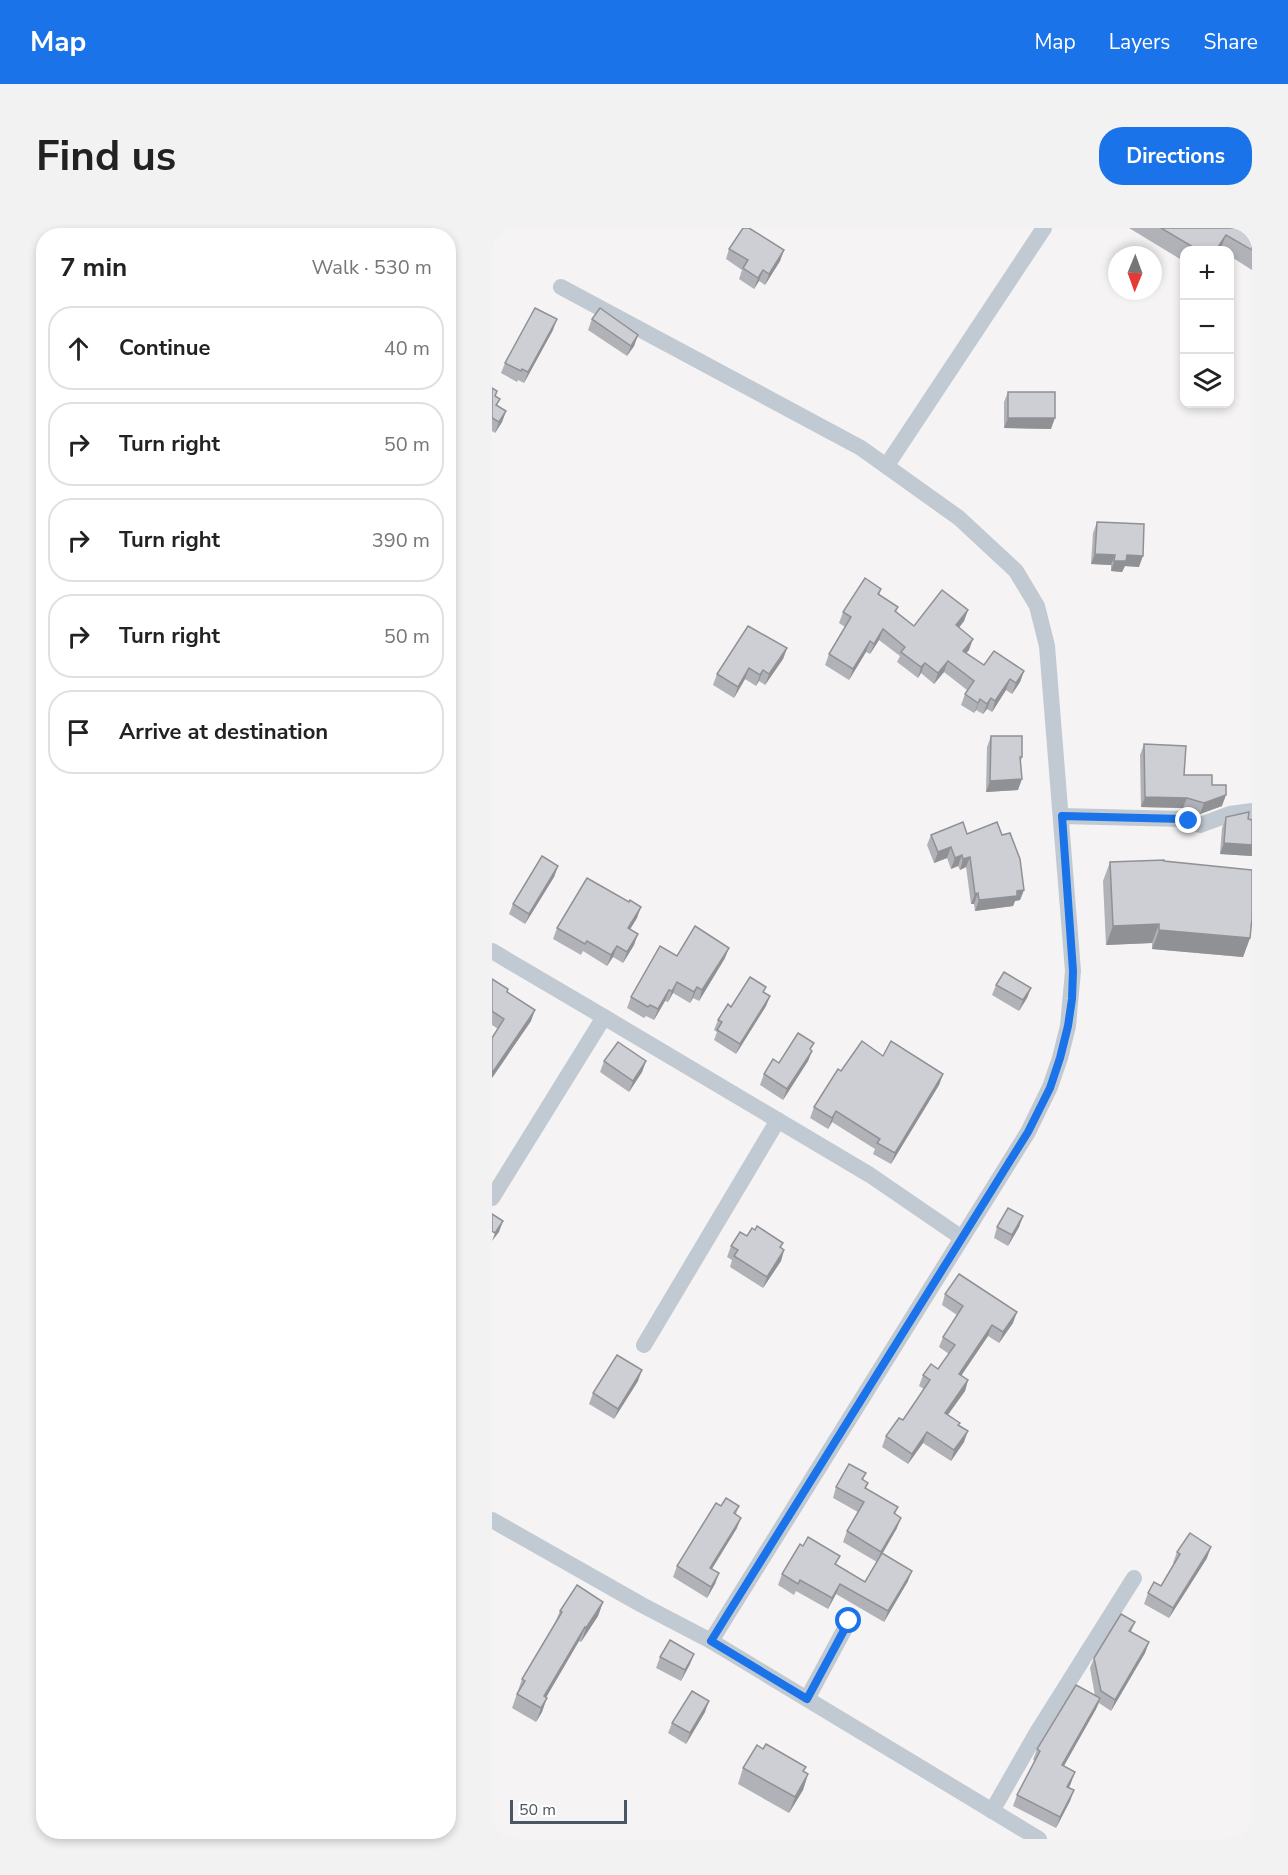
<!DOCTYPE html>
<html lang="en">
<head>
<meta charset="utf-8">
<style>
	body { margin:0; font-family:"Nunito Sans",sans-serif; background:#f2f2f2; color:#222 }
	.controls { position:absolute; right:18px; top:18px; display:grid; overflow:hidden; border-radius:12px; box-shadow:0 3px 9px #0003 }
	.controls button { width:54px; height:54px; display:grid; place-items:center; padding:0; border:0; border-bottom:2px solid #e0e0e0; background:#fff; color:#222; font:30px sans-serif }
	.compass { position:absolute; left:616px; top:18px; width:54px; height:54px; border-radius:50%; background:#fff; box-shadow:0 3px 9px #0003; rotate:181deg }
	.scale { position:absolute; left:18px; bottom:15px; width:117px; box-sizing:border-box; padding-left:6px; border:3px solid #4a5661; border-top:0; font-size:16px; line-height:21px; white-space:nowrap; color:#4a5661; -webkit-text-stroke:4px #fff; paint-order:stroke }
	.stop { position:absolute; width:18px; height:18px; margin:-14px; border:4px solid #1a73e8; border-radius:50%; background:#fff }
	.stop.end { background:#1a73e8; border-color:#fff; box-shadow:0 2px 6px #0008 }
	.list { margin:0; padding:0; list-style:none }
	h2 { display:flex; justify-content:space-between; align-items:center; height:78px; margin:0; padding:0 24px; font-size:26px }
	h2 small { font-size:20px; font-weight:400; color:#767676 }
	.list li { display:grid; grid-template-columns:39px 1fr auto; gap:18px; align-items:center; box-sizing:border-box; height:84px; margin:0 12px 12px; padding:0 12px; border:2px solid #e0e0e0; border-radius:24px }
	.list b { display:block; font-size:22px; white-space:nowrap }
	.list em { font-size:20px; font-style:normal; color:#767676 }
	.icon { flex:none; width:33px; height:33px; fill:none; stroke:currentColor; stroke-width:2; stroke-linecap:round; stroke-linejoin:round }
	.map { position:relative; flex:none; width:760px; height:1611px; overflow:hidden; border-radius:24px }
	header { display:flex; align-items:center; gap:36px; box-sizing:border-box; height:84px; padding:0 30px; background:#1a73e8; color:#fff }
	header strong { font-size:28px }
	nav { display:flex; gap:33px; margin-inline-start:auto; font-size:21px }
	.intro { display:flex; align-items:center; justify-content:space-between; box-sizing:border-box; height:144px; padding:0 36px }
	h1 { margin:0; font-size:42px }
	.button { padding:15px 27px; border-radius:24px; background:#1a73e8; color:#fff; font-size:21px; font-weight:700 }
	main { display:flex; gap:36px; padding:0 36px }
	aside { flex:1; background:#fff; border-radius:24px; box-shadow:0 3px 9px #0003 }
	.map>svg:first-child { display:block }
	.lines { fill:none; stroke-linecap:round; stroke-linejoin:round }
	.street { stroke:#c1cad2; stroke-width:16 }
	.wall { fill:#b0b2b7 }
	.shaded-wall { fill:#909195 }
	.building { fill:#cdcfd5; stroke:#909195; stroke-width:1.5 }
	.route { stroke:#1a73e8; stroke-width:8 }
</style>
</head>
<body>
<header>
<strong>Map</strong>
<nav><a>Map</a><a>Layers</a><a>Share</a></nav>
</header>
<div class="intro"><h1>Find us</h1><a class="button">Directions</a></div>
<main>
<aside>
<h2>7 min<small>Walk · 530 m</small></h2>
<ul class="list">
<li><svg class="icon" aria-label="ahead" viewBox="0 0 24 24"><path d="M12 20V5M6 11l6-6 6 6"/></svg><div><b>Continue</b></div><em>40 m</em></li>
<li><svg class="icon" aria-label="right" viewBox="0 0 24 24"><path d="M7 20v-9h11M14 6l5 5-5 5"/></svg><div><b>Turn right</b></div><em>50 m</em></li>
<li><svg class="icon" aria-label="right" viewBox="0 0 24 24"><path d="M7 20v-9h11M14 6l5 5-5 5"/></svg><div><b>Turn right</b></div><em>390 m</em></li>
<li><svg class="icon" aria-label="right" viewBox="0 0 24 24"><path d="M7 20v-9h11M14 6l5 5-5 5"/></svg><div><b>Turn right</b></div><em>50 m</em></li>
<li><svg class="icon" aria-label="arrive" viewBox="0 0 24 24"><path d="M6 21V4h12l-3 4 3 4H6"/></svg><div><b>Arrive at destination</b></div></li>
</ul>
</aside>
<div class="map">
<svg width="760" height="1611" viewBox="0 0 760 1611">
	<rect width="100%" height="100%" fill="#f5f3f3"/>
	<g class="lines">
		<g class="street">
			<path d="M 69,59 L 369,220 L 467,290 L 524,343 L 545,378 L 555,418 L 581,743 L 576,798 L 568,830 L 558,859 L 536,904 L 219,1413"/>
			<path d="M 395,237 L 552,0"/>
			<path d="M 570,588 L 691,591 L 708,597 L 738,586 L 760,583"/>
			<path d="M 0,723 L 112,789"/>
			<path d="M 0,970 L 112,789 L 378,947 L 470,1010"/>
			<path d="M 152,1117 L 286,892"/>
			<path d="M 0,1292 L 150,1377 L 219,1413 L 547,1611"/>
			<path d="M 315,1471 L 357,1393"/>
			<path d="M 500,1583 L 544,1506 L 642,1350"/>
		</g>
	</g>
	<g class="wall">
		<path d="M 637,0 L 760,0 L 760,42 L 738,28 L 738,22 L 693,22 L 693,34 Z"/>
		<path d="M 237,21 L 292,22 L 288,33 L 273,57 L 267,53 L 262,61 L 247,51 L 250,42 L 234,31 Z"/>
		<path d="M 100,91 L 146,107 L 142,118 L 135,128 L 96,102 Z"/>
		<path d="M 61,102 L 32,155 L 26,152 L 25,154 L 9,145 L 13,135 Z"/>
		<path d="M 0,160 L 4,168 L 8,171 L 5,177 L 14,183 L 10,194 L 3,205 L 0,203 Z"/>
		<path d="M 516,164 L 559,201 L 512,200 L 512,174 Z"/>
		<path d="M 605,294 L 647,339 L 633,338 L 630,344 L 619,343 L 619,337 L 599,336 L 601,305 Z"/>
		<path d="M 389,361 L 387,367 L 406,379 L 404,384 L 422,398 L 476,382 L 472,393 L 467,400 L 477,422 L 474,425 L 492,437 L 532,443 L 528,454 L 520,466 L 514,462 L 500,484 L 495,481 L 491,486 L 484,482 L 482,485 L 469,477 L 473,466 L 475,462 L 452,444 L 442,456 L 429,445 L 426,450 L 405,434 L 408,428 L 387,412 L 378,426 L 374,424 L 357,452 L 333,437 L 337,426 L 353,399 L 347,395 L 351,384 Z"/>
		<path d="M 295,420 L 291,431 L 273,457 L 267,453 L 264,458 L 253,451 L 242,470 L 221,457 L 225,446 Z"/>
		<path d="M 499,508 L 530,529 L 529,533 L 526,562 L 494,564 L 495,519 Z"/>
		<path d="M 652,516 L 692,547 L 720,557 L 730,578 L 708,586 L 691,580 L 649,579 L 648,527 Z"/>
		<path d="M 734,589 L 760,592 L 760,628 L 728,626 L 730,600 Z"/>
		<path d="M 475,606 L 532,662 L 528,672 L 523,673 L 521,678 L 483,683 L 482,676 L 479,676 L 474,639 L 468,642 L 466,638 L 459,641 L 455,630 L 442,635 L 435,617 L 439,607 Z"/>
		<path d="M 672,633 L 758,710 L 751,729 L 660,721 L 660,715 L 614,717 L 611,653 L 618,634 Z"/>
		<path d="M 66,638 L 62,649 L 33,696 L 17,686 L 21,676 Z"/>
		<path d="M 145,690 L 138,701 L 142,717 L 131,735 L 121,729 L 115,738 L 91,723 L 89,727 L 61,711 L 65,700 Z"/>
		<path d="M 185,728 L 233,730 L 207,773 L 201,770 L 198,775 L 181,765 L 176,774 L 173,773 L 162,792 L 154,788 L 152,790 L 135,780 L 139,769 Z"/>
		<path d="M 0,751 L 16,761 L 15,764 L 39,793 L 0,850 L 0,810 L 6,801 L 0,797 Z"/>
		<path d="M 504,757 L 539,760 L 535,770 L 527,783 L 500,767 Z"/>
		<path d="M 272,764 L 278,768 L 274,778 L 244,826 L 222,812 L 225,804 L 222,802 L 226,792 L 239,779 Z"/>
		<path d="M 320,822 L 320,823 L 316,833 L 291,872 L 268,857 L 272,846 L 287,835 Z"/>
		<path d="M 391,828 L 451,846 L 447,857 L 399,936 L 381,926 L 383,921 L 340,894 L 336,901 L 318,890 L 322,879 L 349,843 Z"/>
		<path d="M 112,833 L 154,833 L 150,844 L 137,864 L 108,844 Z"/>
		<path d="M 531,988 L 527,999 L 516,1018 L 502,1010 L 505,999 Z"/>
		<path d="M 263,1002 L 291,1015 L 289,1020 L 292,1022 L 289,1033 L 271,1060 L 238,1039 L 240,1032 L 235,1029 L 239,1018 Z"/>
		<path d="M 453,1066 L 521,1095 L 507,1115 L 496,1108 L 469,1147 L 476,1152 L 473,1163 L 456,1187 L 467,1197 L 472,1214 L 459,1233 L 431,1215 L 416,1236 L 390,1219 L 394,1208 L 411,1192 L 432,1161 L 427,1158 L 431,1147 L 446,1141 L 457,1126 L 447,1119 L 451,1109 L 465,1087 L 450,1077 Z"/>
		<path d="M 146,1153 L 122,1191 L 97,1176 L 101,1165 Z"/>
		<path d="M 374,1245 L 371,1252 L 376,1255 L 374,1260 L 406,1279 L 403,1286 L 405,1300 L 391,1325 L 416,1353 L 392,1394 L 344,1366 L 336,1381 L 304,1363 L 302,1367 L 286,1357 L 290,1346 L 345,1337 L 373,1354 L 385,1334 L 351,1314 L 355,1303 L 366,1284 L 341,1270 L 344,1259 Z"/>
		<path d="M 229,1278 L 247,1278 L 244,1286 L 245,1300 L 220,1341 L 227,1345 L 223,1356 L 215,1370 L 181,1349 L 185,1338 Z"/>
		<path d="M 685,1324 L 715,1330 L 677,1390 L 652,1376 L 656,1365 L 669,1358 L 682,1335 L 681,1335 Z"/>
		<path d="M 111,1374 L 106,1388 L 89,1414 L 87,1413 L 54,1469 L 50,1484 L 44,1494 L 20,1480 L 30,1451 L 63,1395 L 68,1383 Z"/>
		<path d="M 643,1394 L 639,1404 L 657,1414 L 653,1425 L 619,1483 L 607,1475 L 604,1481 L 572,1538 L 579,1555 L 577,1560 L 582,1562 L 578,1573 L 564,1600 L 521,1578 L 525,1567 L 543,1533 L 541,1532 L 545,1521 L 603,1468 L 598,1440 L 602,1430 Z"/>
		<path d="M 202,1426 L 198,1436 L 189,1453 L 164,1440 L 168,1429 Z"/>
		<path d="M 213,1484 L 194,1516 L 176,1505 L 180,1495 Z"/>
		<path d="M 251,1540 L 312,1544 L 316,1546 L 311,1562 L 297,1585 L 246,1556 Z"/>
	</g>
	<g class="shaded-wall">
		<path d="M 734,7 L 728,22 L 724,22 Z"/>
		<path d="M 292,22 L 288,33 L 273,57 L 277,46 Z"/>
		<path d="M 271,42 L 267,53 L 262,61 L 266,50 Z"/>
		<path d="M 65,91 L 61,102 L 32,155 L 36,144 Z"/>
		<path d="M 146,107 L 142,118 L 135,128 L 139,118 Z"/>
		<path d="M 14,183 L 10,194 L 3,205 L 7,194 Z"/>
		<path d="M 516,190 L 563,190 L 559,201 L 512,200 Z"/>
		<path d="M 603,326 L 623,327 L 619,337 L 599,336 Z"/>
		<path d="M 635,327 L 651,328 L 647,339 L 633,338 L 630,344 L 619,343 L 622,333 Z"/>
		<path d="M 476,382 L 472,393 L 460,408 L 464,397 Z"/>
		<path d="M 391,401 L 387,412 L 378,426 L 382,416 Z"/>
		<path d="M 481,411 L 477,422 L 467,434 L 471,423 Z"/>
		<path d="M 378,413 L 374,424 L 357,452 L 361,441 Z"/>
		<path d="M 295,420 L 291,431 L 273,457 L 277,446 Z"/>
		<path d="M 456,433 L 452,444 L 442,456 L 446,445 Z"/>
		<path d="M 433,435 L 429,445 L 426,450 L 429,439 Z"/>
		<path d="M 257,440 L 253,451 L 242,470 L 246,459 Z"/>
		<path d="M 271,442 L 267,453 L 264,458 L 268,447 Z"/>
		<path d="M 532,443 L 528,454 L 520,466 L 524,455 Z"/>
		<path d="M 518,451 L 514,462 L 500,484 L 503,473 Z"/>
		<path d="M 499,470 L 495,481 L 491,486 L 495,476 Z"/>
		<path d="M 488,471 L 484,482 L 482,485 L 486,475 Z"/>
		<path d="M 530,551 L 526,562 L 494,564 L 498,553 Z"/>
		<path d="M 734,567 L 730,578 L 708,586 L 712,575 Z"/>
		<path d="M 653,569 L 695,570 L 691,580 L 649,579 Z"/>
		<path d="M 732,615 L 760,617 L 760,628 L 728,626 Z"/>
		<path d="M 459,619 L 455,630 L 442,635 L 446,624 Z"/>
		<path d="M 470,627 L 466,638 L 459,641 L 463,630 Z"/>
		<path d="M 478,629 L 474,639 L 468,642 L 471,631 Z"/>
		<path d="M 66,638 L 62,649 L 33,696 L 37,686 Z"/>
		<path d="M 532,662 L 528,672 L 523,673 L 521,678 L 483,683 L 487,672 Z"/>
		<path d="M 486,665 L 482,676 L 479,676 L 483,666 Z"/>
		<path d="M 149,679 L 145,690 L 132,711 L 136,700 Z"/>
		<path d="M 667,696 L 660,715 L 614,717 L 621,698 Z"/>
		<path d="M 667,702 L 758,710 L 751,729 L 660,721 Z"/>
		<path d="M 146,706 L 142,717 L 131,735 L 135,724 Z"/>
		<path d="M 125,718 L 121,729 L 115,738 L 119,727 Z"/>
		<path d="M 237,720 L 233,730 L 207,773 L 210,762 Z"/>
		<path d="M 185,754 L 181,765 L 176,774 L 180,763 Z"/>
		<path d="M 205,759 L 201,770 L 198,775 L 202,764 Z"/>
		<path d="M 539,760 L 535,770 L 527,783 L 531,772 Z"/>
		<path d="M 177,762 L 173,773 L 162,792 L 166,781 Z"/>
		<path d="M 278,768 L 274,778 L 244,826 L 248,816 Z"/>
		<path d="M 43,782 L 39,793 L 0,850 L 0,845 Z"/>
		<path d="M 320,823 L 316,833 L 291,872 L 295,861 Z"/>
		<path d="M 154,833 L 150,844 L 137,864 L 141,853 Z"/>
		<path d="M 451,846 L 447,857 L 399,936 L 403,925 Z"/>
		<path d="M 344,883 L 340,894 L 336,901 L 340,890 Z"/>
		<path d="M 531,988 L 527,999 L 516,1018 L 520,1007 Z"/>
		<path d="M 11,993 L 7,1004 L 0,1013 L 3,1005 Z"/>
		<path d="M 292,1022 L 289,1033 L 271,1060 L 275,1049 Z"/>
		<path d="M 525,1084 L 521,1095 L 507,1115 L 511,1104 Z"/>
		<path d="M 500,1097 L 496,1108 L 463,1157 L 467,1146 Z"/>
		<path d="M 150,1142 L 146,1153 L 122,1191 L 126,1181 Z"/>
		<path d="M 476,1152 L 473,1163 L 449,1196 L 453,1185 Z"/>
		<path d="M 476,1203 L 472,1214 L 459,1233 L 462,1222 Z"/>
		<path d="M 435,1204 L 431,1215 L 416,1236 L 420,1226 Z"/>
		<path d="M 249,1290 L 245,1300 L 214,1350 L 218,1340 Z"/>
		<path d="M 409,1290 L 405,1300 L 385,1334 L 389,1324 Z"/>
		<path d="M 719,1319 L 715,1330 L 677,1390 L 681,1380 Z"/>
		<path d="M 420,1343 L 416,1353 L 392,1394 L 396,1383 Z"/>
		<path d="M 227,1345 L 223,1356 L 215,1370 L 219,1359 Z"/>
		<path d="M 348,1356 L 344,1366 L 336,1381 L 340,1370 Z"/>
		<path d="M 111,1374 L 106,1388 L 89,1414 L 94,1400 Z"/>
		<path d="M 93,1399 L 87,1413 L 48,1480 L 52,1468 Z"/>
		<path d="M 657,1414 L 653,1425 L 619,1483 L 623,1472 Z"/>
		<path d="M 202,1426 L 198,1436 L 189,1453 L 193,1442 Z"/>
		<path d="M 55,1470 L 50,1484 L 44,1494 L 49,1480 Z"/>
		<path d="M 608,1470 L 604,1481 L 566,1548 L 570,1537 Z"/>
		<path d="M 217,1473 L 213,1484 L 194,1516 L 198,1505 Z"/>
		<path d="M 583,1544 L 579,1555 L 571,1570 L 575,1559 Z"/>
		<path d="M 316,1546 L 311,1562 L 297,1585 L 303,1569 Z"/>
		<path d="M 582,1562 L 578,1573 L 564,1600 L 568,1589 Z"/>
	</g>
	<g class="building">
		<path d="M 251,0 L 257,0 L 292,22 L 277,46 L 271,42 L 266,50 L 251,40 L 256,32 L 237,21 Z"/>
		<path d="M 669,0 L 760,0 L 760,22 L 734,7 L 724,22 L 706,22 Z"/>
		<path d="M 43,80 L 65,91 L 36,144 L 30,141 L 29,143 L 13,135 Z"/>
		<path d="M 108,80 L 146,107 L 139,118 L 100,91 Z"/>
		<path d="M 0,160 L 5,163 L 3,168 L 8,171 L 4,177 L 14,183 L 7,194 L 0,190 Z"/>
		<rect x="516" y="164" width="47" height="26"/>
		<path d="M 605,294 L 652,296 L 651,328 L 635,327 L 634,333 L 622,333 L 623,327 L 603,326 Z"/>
		<path d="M 373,350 L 389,361 L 386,366 L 406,379 L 403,383 L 422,398 L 450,362 L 476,382 L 464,397 L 481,411 L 471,423 L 492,437 L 502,423 L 532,443 L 524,455 L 518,451 L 503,473 L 499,470 L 495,476 L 488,471 L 486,475 L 473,466 L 482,453 L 456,433 L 446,445 L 433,435 L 429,439 L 409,424 L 413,419 L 391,401 L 382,416 L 378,413 L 361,441 L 337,426 L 359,389 L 351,384 Z"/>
		<path d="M 256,398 L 295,420 L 277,446 L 271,442 L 268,447 L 257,440 L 246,459 L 225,446 Z"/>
		<path d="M 499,508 L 530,508 L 530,529 L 528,529 L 530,551 L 498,553 Z"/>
		<path d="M 652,516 L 694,518 L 692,547 L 720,547 L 720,557 L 734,557 L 734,567 L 712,575 L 695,570 L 653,569 Z"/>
		<path d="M 757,584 L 756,591 L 760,592 L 760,617 L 732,615 L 734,589 Z"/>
		<path d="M 471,594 L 475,606 L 505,594 L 510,607 L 518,605 L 528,631 L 532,662 L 525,663 L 525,668 L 487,672 L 486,665 L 483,666 L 478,629 L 471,631 L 470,627 L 463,630 L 459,619 L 446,624 L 439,607 Z"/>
		<path d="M 50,628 L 66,638 L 37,686 L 21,676 Z"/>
		<path d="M 672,632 L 672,633 L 760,642 L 760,690 L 758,710 L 667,702 L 667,696 L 621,698 L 618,634 Z"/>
		<path d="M 95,650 L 137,674 L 138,672 L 149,679 L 136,700 L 146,706 L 135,724 L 125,718 L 119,727 L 95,713 L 93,716 L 65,700 Z"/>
		<path d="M 203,698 L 237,720 L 210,762 L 205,759 L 202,764 L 185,754 L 180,763 L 177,762 L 166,781 L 158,777 L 156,779 L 139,769 L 168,718 L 185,728 Z"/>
		<path d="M 512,744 L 539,760 L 531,772 L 504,757 Z"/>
		<path d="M 258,749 L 274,759 L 271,764 L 278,768 L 248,816 L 225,802 L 230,794 L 226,792 L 236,776 L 239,779 Z"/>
		<path d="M 0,751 L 16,761 L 15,764 L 43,782 L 0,845 L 0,810 L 12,791 L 0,783 Z"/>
		<path d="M 306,805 L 322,815 L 318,821 L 320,823 L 295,861 L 272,846 L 281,831 L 287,835 Z"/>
		<path d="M 370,813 L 391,828 L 399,813 L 451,846 L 403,925 L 385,915 L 388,911 L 344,883 L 340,890 L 322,879 L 346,841 L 349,843 Z"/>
		<path d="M 126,814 L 154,833 L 141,853 L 112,833 Z"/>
		<path d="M 516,980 L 531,988 L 520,1007 L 505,999 Z"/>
		<path d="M 0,986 L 11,993 L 3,1005 L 0,1003 Z"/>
		<path d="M 265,998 L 291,1015 L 288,1019 L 292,1022 L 275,1049 L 242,1028 L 246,1022 L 239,1018 L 248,1004 L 255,1008 L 260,1000 L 263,1002 Z"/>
		<path d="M 467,1046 L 525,1084 L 511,1104 L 500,1097 L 467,1146 L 476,1152 L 453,1185 L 468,1195 L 466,1197 L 476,1203 L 462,1222 L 435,1204 L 420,1226 L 394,1208 L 407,1190 L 411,1192 L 438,1152 L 431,1147 L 439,1136 L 446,1141 L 463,1117 L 451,1109 L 471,1078 L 453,1066 Z"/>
		<path d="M 125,1127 L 150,1142 L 126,1181 L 101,1165 Z"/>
		<path d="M 357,1236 L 374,1245 L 370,1251 L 376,1255 L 373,1260 L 406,1279 L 402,1285 L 409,1290 L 389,1324 L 355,1303 L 372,1274 L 344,1259 Z"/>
		<path d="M 234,1270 L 247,1278 L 242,1285 L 249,1290 L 218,1340 L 227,1345 L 219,1359 L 185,1338 L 224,1275 L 229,1278 Z"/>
		<path d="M 698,1305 L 719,1319 L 681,1380 L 656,1365 L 662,1354 L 669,1358 L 688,1326 L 685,1324 Z"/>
		<path d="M 316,1309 L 348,1328 L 343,1336 L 373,1354 L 390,1325 L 420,1343 L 396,1383 L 348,1356 L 340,1370 L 308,1352 L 306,1356 L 290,1346 L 308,1316 L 311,1318 Z"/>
		<path d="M 85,1357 L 111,1374 L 94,1400 L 93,1399 L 52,1468 L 55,1470 L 49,1480 L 25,1466 L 33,1453 L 30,1451 L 70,1384 L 68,1383 Z"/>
		<path d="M 629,1386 L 643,1394 L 637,1403 L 657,1414 L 623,1472 L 609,1463 L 602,1430 Z"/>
		<path d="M 178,1412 L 202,1426 L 193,1442 L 168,1429 Z"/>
		<path d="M 584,1457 L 608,1470 L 570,1537 L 583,1544 L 575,1559 L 582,1562 L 568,1589 L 525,1567 L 548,1523 L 545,1521 Z"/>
		<path d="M 200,1463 L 217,1473 L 198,1505 L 180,1495 Z"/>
		<path d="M 274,1516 L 314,1539 L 311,1543 L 316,1546 L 303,1569 L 251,1540 L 265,1517 L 271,1521 Z"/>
	</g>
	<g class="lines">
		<path class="route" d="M 357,1393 L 315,1471 L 219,1413 L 536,904 L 558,860 L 568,830 L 576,798 L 580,771 L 581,743 L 570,588 L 691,591 L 697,593"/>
	</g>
</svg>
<div class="controls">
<button>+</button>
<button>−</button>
<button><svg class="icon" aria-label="layers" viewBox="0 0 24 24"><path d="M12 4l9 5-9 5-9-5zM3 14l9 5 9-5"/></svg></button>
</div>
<svg class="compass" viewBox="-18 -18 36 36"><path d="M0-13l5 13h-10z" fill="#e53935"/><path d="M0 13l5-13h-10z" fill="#767676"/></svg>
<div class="scale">50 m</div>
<div class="stop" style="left:357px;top:1393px"></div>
<div class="stop end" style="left:697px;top:593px"></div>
</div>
</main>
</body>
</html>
